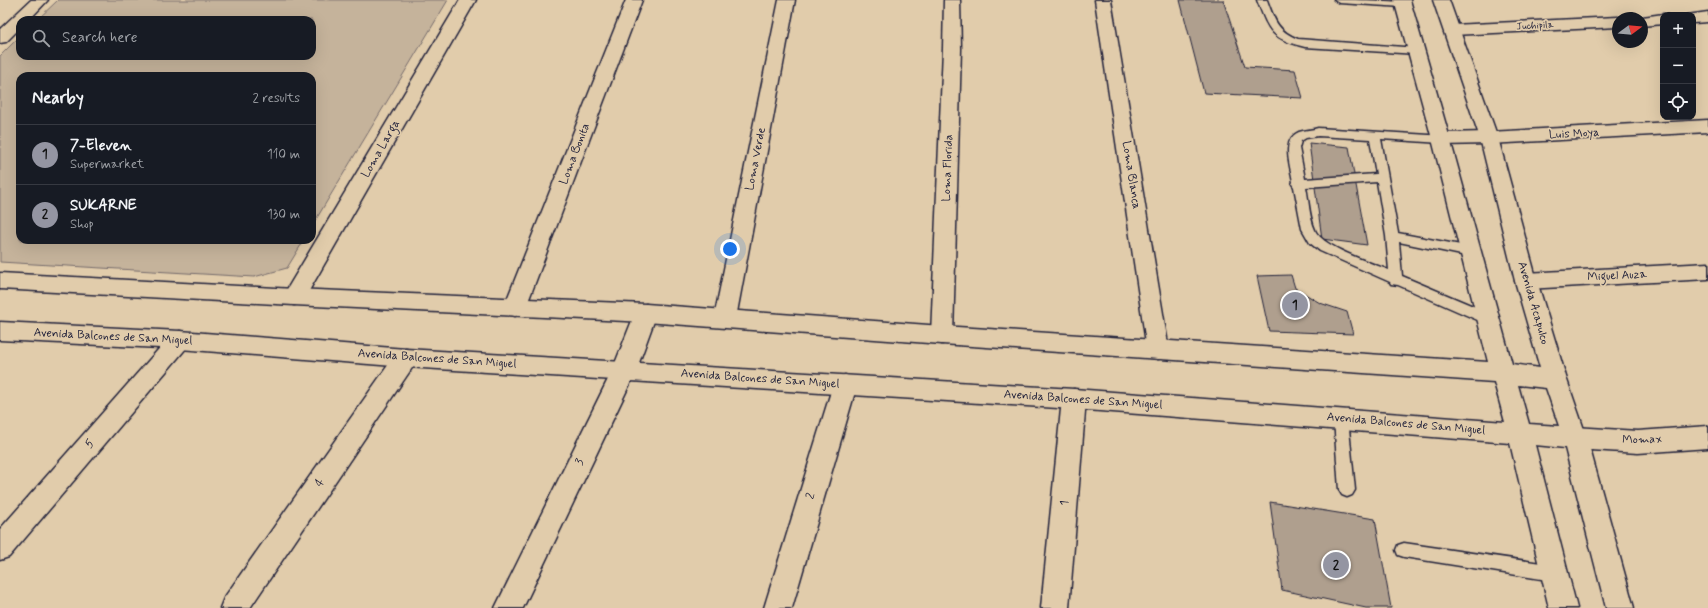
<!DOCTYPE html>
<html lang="en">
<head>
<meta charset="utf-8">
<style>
	body { margin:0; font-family:Mynerve,sans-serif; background:#242831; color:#f1f3f6 }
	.controls { position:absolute; right:12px; top:12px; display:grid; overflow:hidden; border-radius:8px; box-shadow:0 4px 16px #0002 }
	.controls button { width:36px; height:36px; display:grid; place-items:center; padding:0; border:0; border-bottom:1px solid #363941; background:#171b24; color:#f1f3f6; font:20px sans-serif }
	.compass { position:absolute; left:1612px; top:12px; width:36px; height:36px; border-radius:50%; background:#171b24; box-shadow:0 4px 16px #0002; rotate:74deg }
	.you { position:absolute; left:730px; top:249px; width:14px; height:14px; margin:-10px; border:3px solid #fff; border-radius:50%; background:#1a73e8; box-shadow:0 0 0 6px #1a73e833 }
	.badge { display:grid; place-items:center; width:26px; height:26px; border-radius:50%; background:#9495a2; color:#111; font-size:13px; font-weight:700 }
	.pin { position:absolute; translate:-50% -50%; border:2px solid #fff; box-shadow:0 1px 4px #0006 }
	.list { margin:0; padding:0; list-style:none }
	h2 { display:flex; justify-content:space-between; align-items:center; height:52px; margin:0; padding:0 16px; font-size:17px }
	h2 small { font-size:13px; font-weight:400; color:#9ea1a6 }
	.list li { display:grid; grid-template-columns:26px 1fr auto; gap:12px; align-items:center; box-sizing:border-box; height:60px; padding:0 16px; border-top:1px solid #363941 }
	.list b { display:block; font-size:15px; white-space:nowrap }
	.list p { margin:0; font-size:13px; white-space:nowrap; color:#9ea1a6 }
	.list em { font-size:13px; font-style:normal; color:#9ea1a6 }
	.icon { flex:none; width:22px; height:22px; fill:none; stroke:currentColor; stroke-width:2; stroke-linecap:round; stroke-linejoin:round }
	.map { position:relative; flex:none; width:1708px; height:608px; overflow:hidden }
	.search { position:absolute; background:#171b24; box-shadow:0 4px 16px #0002; left:16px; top:16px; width:300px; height:44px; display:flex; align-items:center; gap:10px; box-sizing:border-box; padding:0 14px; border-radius:12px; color:#9ea1a6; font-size:15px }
	.panel { position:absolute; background:#171b24; box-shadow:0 4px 16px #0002; left:16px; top:72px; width:300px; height:172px; border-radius:12px }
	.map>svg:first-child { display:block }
	.green { fill:#c5b39b; stroke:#746a6b }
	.building { fill:#af9f8e; stroke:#22223b }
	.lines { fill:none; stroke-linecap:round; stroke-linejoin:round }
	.lane-casing { stroke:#22223b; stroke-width:3 }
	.street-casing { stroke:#22223b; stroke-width:3 }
	.secondary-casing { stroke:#22223b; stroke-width:3 }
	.lane { fill:#e1ccab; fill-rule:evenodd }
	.street { fill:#e1ccab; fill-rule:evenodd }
	.secondary { fill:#e1ccab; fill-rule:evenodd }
	.labels { text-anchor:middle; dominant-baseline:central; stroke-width:3.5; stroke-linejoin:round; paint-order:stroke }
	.far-street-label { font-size:10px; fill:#22223b; stroke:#e1ccab }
	.street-label { font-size:12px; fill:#22223b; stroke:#e1ccab }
</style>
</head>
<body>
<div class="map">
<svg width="1708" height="608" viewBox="0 0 1708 608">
	<rect width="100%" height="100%" fill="#e1ccab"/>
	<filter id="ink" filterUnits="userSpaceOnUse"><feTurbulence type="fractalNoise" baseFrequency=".025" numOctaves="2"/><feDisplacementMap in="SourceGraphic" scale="8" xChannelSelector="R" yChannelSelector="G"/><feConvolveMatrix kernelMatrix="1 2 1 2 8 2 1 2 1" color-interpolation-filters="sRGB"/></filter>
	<g filter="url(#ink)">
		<path class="green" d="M 58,0 L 448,0 L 312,226 L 312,76 L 20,76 L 20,240 L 304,240 L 287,268 L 254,277 L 0,262 L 0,56 L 20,36 L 20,56 L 312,56 L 312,20 L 37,20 Z"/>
		<g class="building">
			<path d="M 1180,0 L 1223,0 L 1245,67 L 1295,70 L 1303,98 L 1204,93 Z"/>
			<path d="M 1309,143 L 1349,147 L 1367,245 L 1322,239 Z"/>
			<path d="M 1291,275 L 1295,288 L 1320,303 L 1347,312 L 1353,334 L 1269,331 L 1257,276 Z"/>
			<path d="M 1270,502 L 1375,519 L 1391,608 L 1366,608 L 1282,590 Z"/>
		</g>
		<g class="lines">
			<g class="lane-casing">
				<g id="lane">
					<path d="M 1257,0 L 1267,0 C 1274,19 1277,31 1298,39 L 1417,48 L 1422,51 L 1417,54 L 1305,47 C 1271,39 1269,31 1257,0 Z"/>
					<path d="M 1334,0 C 1346,0 1402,0 1408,4 L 1403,7 L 1339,3 Z"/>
					<path d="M 1318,128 L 1445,136 L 1447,139 L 1445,142 L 1441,143 L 1381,139 L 1398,233 L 1471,247 L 1475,249 L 1477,252 L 1475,255 L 1471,257 L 1399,242 L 1402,276 L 1492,314 L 1494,318 L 1492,322 L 1487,323 L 1482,322 L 1398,285 L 1391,284 L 1390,282 L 1320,251 L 1310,243 L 1302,229 L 1294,187 L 1292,184 L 1293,182 C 1291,167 1280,140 1299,132 C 1305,130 1312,130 1318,128 ZM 1318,136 L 1370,139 L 1376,174 L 1305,179 L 1299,148 L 1301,141 L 1306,138 ZM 1377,182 L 1386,236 L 1389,270 C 1371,263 1322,247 1315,230 C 1309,217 1309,201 1306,187 Z"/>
					<path d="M 1341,413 L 1346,415 L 1348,419 L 1355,490 L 1352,495 L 1347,497 L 1342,495 L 1339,490 L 1334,419 L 1336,415 Z"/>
					<path d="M 1404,543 L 1554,565 L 1560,568 L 1562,573 L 1560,578 L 1554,581 L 1404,557 L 1398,555 L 1396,550 L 1398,545 Z"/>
				</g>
			</g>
			<g class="street-casing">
				<g id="street">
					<path d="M 31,0 L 48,0 L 29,20 L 20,20 L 20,28 L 6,42 L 0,43 L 0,29 Z"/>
					<path d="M 460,0 L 476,0 L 302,303 L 294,305 L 286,303 L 283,297 L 286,291 Z"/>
					<path d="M 626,0 L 642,0 L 526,307 L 523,313 L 515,316 L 507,313 L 504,307 Z"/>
					<path d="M 779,0 L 795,0 L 736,318 L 733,324 L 725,327 L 717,324 L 714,318 Z"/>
					<path d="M 944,0 L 960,0 L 961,49 L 953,335 L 950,341 L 942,344 L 934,341 L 931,335 L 943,49 Z"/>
					<path d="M 1095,0 L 1111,0 L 1169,350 L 1166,357 L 1158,359 L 1150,357 L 1147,350 Z"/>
					<path d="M 1708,12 L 1708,22 L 1693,23 L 1693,15 L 1687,15 Z"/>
					<path d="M 1663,14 L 1667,15 L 1663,15 L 1663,24 L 1642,26 L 1642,18 L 1636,18 Z"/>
					<path d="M 1618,17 L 1622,18 L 1618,18 L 1618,27 L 1452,35 L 1446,34 L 1444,30 L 1446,26 L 1452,25 Z"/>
					<path d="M 1708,120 L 1708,132 L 1489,144 L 1441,145 L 1434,143 L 1432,139 L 1434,135 L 1441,133 L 1489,132 Z"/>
					<path d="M 1708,263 L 1708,279 L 1526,289 L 1518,287 L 1515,281 L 1518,275 L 1526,273 Z"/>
					<path d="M 646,304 L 654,307 L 657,313 L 636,371 L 523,608 L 495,608 L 612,371 L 635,313 L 638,307 Z"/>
					<path d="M 180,331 L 188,334 L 191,340 L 188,346 L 9,557 L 0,560 L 0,529 L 172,334 Z"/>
					<path d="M 406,349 L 414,351 L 418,358 L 414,365 L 250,608 L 220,608 L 224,598 L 398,351 Z"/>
					<path d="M 845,375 L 853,378 L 857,385 L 792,608 L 764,608 L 833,385 L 837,378 Z"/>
					<path d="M 1074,389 L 1082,392 L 1086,399 L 1069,608 L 1041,608 L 1062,399 L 1066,392 Z"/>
					<path d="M 1708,426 L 1708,448 L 1638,453 L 1575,449 L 1566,445 L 1563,438 L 1566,431 L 1575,427 L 1638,431 Z"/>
				</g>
			</g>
			<g class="secondary-casing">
				<path id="secondary" d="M 1394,0 L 1410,0 L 1450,139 L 1512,364 L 1540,368 L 1515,281 L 1480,138 L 1433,0 L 1449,0 L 1498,138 L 1537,281 L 1567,380 L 1587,438 L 1634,608 L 1606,608 L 1565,448 L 1535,445 L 1577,608 L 1549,608 L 1510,443 L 1074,409 L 406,367 L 180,349 L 0,340 L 0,322 L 180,331 L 406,349 L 1074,389 L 1505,422 L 1494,382 L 942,344 L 646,322 L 294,305 L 0,289 L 0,273 L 294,289 L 646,304 L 942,326 L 1488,362 L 1432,139 ZM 1518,385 L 1546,388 L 1559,426 L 1529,424 Z"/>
			</g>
			<use href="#lane" class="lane"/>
			<use href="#street" class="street"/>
			<use href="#secondary" class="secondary"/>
		</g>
	</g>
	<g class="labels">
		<g class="far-street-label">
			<text transform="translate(1535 26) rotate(-3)">Juchipila</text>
		</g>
		<g class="street-label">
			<text transform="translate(1574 134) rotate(-3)">Luis Moya</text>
			<text transform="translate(381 149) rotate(-60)">Loma Larga</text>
			<text transform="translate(575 154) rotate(-69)">Loma Bonita</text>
			<text transform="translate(756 159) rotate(-79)">Loma Verde</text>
			<text transform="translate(948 168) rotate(-88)">Loma Florida</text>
			<text transform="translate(1131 175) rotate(81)">Loma Blanca</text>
			<text transform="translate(1617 276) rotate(-3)">Miguel Auza</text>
			<text transform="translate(1533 303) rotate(74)">Avenida Acapulco</text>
			<text transform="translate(113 337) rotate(3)">Avenida Balcones de San Miguel</text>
			<text transform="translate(437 359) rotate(4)">Avenida Balcones de San Miguel</text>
			<text transform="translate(760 379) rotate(4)">Avenida Balcones de San Miguel</text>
			<text transform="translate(1083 400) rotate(4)">Avenida Balcones de San Miguel</text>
			<text transform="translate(1406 424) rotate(5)">Avenida Balcones de San Miguel</text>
			<text transform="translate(1642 440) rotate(-1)">Momax</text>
			<text transform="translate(90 444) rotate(-49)">5</text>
			<text transform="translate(580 462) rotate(-64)">3</text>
			<text transform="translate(320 483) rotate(-55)">4</text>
			<text transform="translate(811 496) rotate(-73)">2</text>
			<text transform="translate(1065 503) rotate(-85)">1</text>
		</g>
	</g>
</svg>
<div class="controls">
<button>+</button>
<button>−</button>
<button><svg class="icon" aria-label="locate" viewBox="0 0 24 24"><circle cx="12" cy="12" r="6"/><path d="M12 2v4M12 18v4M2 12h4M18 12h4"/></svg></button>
</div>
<svg class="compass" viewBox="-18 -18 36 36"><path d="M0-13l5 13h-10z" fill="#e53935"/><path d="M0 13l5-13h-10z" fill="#9ea1a6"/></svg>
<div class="you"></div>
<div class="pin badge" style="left:1295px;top:305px">1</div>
<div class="pin badge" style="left:1336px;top:565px">2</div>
<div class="search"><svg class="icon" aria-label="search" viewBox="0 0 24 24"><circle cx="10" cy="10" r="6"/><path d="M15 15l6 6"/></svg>Search here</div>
<section class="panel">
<h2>Nearby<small>2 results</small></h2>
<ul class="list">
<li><span class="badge">1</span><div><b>7-Eleven</b><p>Supermarket</p></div><em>110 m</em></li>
<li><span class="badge">2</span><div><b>SUKARNE</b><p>Shop</p></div><em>130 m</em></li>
</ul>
</section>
</div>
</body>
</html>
